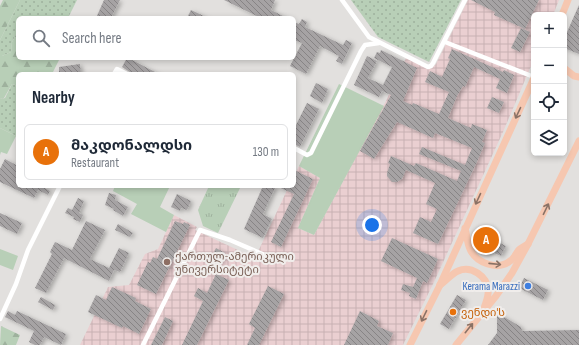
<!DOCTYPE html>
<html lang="en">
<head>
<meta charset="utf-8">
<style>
	body { margin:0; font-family:"Sofia Sans Condensed","Noto Sans Georgian",sans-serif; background:#f6f6f7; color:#1f2937 }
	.controls { position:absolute; right:12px; top:12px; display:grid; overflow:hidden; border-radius:6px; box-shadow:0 2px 6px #0003 }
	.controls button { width:36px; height:36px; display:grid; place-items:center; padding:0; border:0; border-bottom:1px solid #e0e1e3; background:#fff; color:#1f2937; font:20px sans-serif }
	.you { position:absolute; left:372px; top:225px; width:14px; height:14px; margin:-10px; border:3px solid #fff; border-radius:50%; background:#1a73e8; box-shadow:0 0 0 6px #1a73e833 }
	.badge { display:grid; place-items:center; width:26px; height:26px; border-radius:50%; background:#8e319b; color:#fff; font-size:13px; font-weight:700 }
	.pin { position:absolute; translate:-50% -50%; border:2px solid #fff; box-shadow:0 1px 4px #0006 }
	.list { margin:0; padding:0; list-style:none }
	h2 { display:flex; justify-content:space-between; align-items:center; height:52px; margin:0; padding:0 16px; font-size:17px }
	h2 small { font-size:13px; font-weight:400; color:#747a83 }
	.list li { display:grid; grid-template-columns:26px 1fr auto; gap:12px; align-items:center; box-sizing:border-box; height:56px; margin:0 8px 8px; padding:0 8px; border:1px solid #e0e1e3; border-radius:6px }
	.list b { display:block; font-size:15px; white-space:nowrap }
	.list p { margin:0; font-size:13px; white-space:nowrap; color:#747a83 }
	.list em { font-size:13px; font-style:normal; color:#747a83 }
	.icon { flex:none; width:22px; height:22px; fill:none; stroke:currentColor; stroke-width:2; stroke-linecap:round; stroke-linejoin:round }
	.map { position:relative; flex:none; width:579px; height:345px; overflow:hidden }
	.search { position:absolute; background:#fff; box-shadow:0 2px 6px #0003; left:16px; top:16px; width:280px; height:44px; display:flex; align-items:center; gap:10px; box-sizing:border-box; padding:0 14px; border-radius:6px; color:#747a83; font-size:15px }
	.panel { position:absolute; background:#fff; box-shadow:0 2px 6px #0003; left:16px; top:72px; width:280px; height:116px; border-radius:6px }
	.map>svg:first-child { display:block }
	.industrial { fill:url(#industrial-grid) }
	.grass { fill:url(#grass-dots) }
	.forest { fill:url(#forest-firs) }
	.park { fill:url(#park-tufts) }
	.garden { fill:#b8cfb7 }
	.building { fill:url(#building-back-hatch); filter:url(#shadow) }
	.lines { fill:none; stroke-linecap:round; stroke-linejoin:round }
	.street { stroke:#fff; stroke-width:4.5 }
	.primary { stroke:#f6c7b0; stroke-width:7 }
	.oneway { stroke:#8a7266 }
	.education-dot { fill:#8d6e63; stroke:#f0edeb; stroke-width:1.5 }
	.shop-dot { fill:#3f7fe0; stroke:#f0edeb; stroke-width:1.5 }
	.food-dot { fill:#e8710a; stroke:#f0edeb; stroke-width:1.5 }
	.labels { text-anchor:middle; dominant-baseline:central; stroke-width:4; stroke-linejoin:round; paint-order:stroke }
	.education-label { font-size:11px; fill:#785e54; stroke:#f0edeb; text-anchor:start }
	.shop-label { font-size:11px; fill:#366cbe; stroke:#f0edeb; text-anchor:end }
	.food-label { font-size:11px; fill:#c56008; stroke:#f0edeb; text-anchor:start }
</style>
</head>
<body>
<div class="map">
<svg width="579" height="345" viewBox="0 0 579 345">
	<defs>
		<pattern id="industrial-grid" width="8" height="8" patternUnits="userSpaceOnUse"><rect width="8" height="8" fill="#eacfd1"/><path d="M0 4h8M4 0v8" fill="none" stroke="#c8b1b3"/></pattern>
		<pattern id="grass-dots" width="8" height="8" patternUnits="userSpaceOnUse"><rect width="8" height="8" fill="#b8cfb7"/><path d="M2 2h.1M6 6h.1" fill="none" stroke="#9eb19d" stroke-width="1.8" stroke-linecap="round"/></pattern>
		<pattern id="forest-firs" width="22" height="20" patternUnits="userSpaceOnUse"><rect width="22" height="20" fill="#b8cfb7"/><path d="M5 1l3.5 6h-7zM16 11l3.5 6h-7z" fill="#9eb19d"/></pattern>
		<pattern id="park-tufts" width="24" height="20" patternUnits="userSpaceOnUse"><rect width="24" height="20" fill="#b8cfb7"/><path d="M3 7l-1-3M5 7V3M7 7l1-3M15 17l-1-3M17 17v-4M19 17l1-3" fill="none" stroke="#9eb19d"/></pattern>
		<pattern id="building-back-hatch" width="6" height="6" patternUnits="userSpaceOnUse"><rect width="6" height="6" fill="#a6a3a4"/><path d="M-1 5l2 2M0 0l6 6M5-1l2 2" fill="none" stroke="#878485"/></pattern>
		<filter id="shadow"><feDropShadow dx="2.5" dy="1.5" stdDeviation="2" flood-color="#0004"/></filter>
	</defs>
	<rect width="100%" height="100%" fill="#e2e0de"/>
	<path class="industrial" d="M 468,0 L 559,0 L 553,15 L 534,15 L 534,59 L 503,132 L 433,284 L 403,345 L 80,345 L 108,287 L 129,285 L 145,254 L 158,249 L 174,215 L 197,227 L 195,230 L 255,258 L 289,186 L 294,186 L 294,176 L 299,166 L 320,178 L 298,228 L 314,235 L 386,101 L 406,58 L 427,68 L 432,68 L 436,64 Z"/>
	<g class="grass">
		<path d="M 20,0 L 77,0 L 68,18 L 18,18 L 18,31 L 12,42 L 11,52 L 2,56 L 0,56 L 0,40 Z"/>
		<path d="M 351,0 L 461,0 L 429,62 L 378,37 Z"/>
		<path d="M 12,84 L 18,86 L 18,131 L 16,136 L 0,128 L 0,99 L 5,98 Z"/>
	</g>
	<g class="forest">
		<path d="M 3,0 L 20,0 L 0,40 L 0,6 Z"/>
		<path d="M 18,31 L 18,58 L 60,58 L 52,74 L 18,74 L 18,86 L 12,84 L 4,98 L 0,99 L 0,56 L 2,56 L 11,52 L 12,42 Z"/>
		<path d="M 1,326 L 20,335 L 16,345 L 0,345 Z"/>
	</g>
	<path class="park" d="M 209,186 L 241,186 L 218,233 L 203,226 L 198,210 Z"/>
	<g class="garden">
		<path d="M 339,84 L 384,106 L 314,235 L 298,228 L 320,178 L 299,166 Z"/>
		<path d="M 0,128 L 16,136 L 7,154 L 1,152 L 0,155 Z"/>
		<path d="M 115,186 L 170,186 L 160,207 L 174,215 L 166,232 L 131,214 L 137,204 L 113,191 Z"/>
		<path d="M 0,249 L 18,256 L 13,270 L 0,265 Z"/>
	</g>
	<g class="building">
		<path d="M 104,0 L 120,0 L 111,18 L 96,18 Z"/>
		<path d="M 224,0 L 275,0 L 271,10 L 287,18 L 261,18 Z"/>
		<path d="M 471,0 L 539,0 L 525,29 L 494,15 L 495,12 Z"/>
		<path d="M 579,5 L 579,54 L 564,48 L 564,39 Z"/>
		<path d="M 191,10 L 208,18 L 187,18 Z"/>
		<path d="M 302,19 L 307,22 L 305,27 L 343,45 L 346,40 L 352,43 L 342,64 L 336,61 L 339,56 L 320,46 L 306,74 L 290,66 L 302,43 L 294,40 L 294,22 L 299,24 Z"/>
		<path d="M 521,28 L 530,32 L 520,52 L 511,48 Z"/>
		<path d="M 452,49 L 503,72 L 504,70 L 514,75 L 507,93 L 496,88 L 500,79 L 474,67 L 465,87 L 463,86 L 457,96 L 448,118 L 471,128 L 472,124 L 487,130 L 482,142 L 485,143 L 477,162 L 438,244 L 413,233 L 420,217 L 431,222 L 437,209 L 426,204 L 435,183 L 406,170 L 402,179 L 397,182 L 392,182 L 387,176 L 387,173 L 390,164 L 388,163 L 391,156 L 414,166 L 416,163 L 457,181 L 461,171 L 419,154 L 422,147 L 465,165 L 472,148 L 435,133 L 433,138 L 397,122 L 374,159 L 360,151 L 391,95 L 382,91 L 379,97 L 354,85 L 367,56 L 377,61 L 368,78 L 383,85 L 392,67 L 374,58 L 377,52 L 380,53 L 381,50 L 417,68 L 403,101 L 412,105 L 413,103 L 439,114 L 449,92 L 425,82 L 430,71 L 442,77 L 450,59 L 448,58 Z"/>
		<path d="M 127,58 L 128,58 L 159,74 L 133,74 L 122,67 Z"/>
		<path d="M 80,64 L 81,74 L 59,74 L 59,67 Z"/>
		<path d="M 316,83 L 328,89 L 322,103 L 310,96 Z"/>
		<path d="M 492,97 L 504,102 L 499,113 L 487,108 Z"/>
		<path d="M 307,103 L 319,109 L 300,147 L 294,144 L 294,129 Z"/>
		<path d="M 5,159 L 18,166 L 18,186 L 41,186 L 50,191 L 48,195 L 38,190 L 34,198 L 0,182 L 0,169 Z"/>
		<path d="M 294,170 L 313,179 L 281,247 L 271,242 L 294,194 L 276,186 L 294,186 Z"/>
		<path d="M 263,186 L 276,186 L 263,214 L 272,219 L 263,238 L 244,229 Z"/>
		<path d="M 109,193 L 116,195 L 115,200 L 128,207 L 123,216 L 113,210 L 114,209 L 105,205 Z"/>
		<path d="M 177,194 L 191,201 L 187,210 L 181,208 L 180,211 L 171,207 Z"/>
		<path d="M 78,198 L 84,201 L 79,213 L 83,215 L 80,222 L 73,219 L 74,217 L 65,213 L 68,208 L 72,210 Z"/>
		<path d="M 0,213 L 22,223 L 17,234 L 0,226 Z"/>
		<path d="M 86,221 L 105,230 L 90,259 L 109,268 L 119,248 L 129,253 L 120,272 L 114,270 L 109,281 L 64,258 L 46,293 L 35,288 L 52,254 L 50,252 L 55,242 L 72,250 Z"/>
		<path d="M 175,221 L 183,224 L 184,222 L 190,225 L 156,294 L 137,285 L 148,262 L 150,263 L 153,257 L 157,259 Z"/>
		<path d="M 118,224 L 133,233 L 130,237 L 115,230 Z"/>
		<path d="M 482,234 L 506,246 L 501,256 L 490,251 L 488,254 L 475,248 Z"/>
		<path d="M 392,238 L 438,259 L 427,283 L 423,281 L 416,299 L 409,296 L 410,293 L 401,290 L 403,284 L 413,287 L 417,278 L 381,261 Z"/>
		<path d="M 216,248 L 225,253 L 220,265 L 210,260 Z"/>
		<path d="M 216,274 L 229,280 L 197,345 L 182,345 L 203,301 L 194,296 L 198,288 L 207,293 Z"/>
		<path d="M 524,278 L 548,290 L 543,300 L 519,288 Z"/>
		<path d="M 268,286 L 284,294 L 259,345 L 247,345 L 255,328 L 249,324 Z"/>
		<path d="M 112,287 L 136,298 L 135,301 L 151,309 L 139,334 L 123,326 L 122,328 L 88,312 L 96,295 L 106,300 Z"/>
		<path d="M 457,295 L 466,300 L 449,329 L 440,324 Z"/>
		<path d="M 41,297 L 55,305 L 53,310 L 38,302 Z"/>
		<path d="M 8,311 L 15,315 L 17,311 L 66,334 L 61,345 L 44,337 L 40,345 L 35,345 L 29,342 L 34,331 L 5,317 Z"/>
		<path d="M 360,311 L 379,321 L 377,326 L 393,333 L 388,345 L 344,345 Z"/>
		<path d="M 497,315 L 501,315 L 521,327 L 522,331 L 579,330 L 579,345 L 488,345 L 497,333 Z"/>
		<path d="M 165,317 L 173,321 L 162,345 L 151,345 Z"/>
	</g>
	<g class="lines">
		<g class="street">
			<path d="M 342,0 L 369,37 L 428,67 L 431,66 L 433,63 L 465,0"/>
			<path d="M 445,42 L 534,77"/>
			<path d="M 114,74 L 117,69 L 127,74"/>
			<path d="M 294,148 L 307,155 L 311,153 L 361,51 L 365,45 L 379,43"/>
			<path d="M 0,319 L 16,284 L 28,250 L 60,186"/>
			<path d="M 143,345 L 200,230 L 230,240 L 274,259"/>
		</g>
		<g class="primary">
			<path d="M 562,15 L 568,0"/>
			<path d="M 564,68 L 574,76 L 579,77"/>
			<path d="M 465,228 C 467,235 467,243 470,249 C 476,263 498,271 510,261 C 514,259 515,255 518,251 C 520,248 525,246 528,244"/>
			<path d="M 440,285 C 446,281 451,274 458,271 C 471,265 487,276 488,290 C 489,296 486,302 484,308"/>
			<path d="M 410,345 L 439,287 L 534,78"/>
			<path d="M 456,345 L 496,296 L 512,273 L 528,244 L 579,141"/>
		</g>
	</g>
	<defs><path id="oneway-shaft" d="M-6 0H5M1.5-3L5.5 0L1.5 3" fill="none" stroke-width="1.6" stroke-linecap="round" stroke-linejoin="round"/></defs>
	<g class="oneway">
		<use href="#oneway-shaft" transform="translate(518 113) rotate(115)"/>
		<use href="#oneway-shaft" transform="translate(478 199) rotate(115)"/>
		<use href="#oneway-shaft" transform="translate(546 209) rotate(-64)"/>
		<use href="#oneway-shaft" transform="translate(495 264) rotate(6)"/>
		<use href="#oneway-shaft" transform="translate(424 316) rotate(116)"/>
		<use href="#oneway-shaft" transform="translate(469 328) rotate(-51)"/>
	</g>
	<circle class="education-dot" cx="167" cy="262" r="4"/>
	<circle class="shop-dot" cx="528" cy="286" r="4"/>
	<circle class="food-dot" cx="453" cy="312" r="4"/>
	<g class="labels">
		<g class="education-label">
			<text x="175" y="256">ქართულ-ამერიკული<tspan x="175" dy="13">უნივერსიტეტი</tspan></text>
		</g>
		<g class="shop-label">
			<text x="520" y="286">Kerama Marazzi</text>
		</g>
		<g class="food-label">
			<text x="461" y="312">ვენდი'ს</text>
		</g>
	</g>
</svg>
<div class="controls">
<button>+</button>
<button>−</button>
<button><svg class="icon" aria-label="locate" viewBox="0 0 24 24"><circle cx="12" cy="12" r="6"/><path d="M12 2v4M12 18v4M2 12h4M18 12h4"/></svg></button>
<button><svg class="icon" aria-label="layers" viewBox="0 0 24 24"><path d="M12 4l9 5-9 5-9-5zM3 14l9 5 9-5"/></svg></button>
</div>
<div class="you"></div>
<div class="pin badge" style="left:486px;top:240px;background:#e8710a">A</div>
<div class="search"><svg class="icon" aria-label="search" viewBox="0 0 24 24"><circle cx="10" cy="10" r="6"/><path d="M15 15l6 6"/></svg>Search here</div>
<section class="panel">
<h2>Nearby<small></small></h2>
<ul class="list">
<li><span class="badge" style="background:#e8710a">A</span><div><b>მაკდონალდსი</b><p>Restaurant</p></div><em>130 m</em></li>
</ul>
</section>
</div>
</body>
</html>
